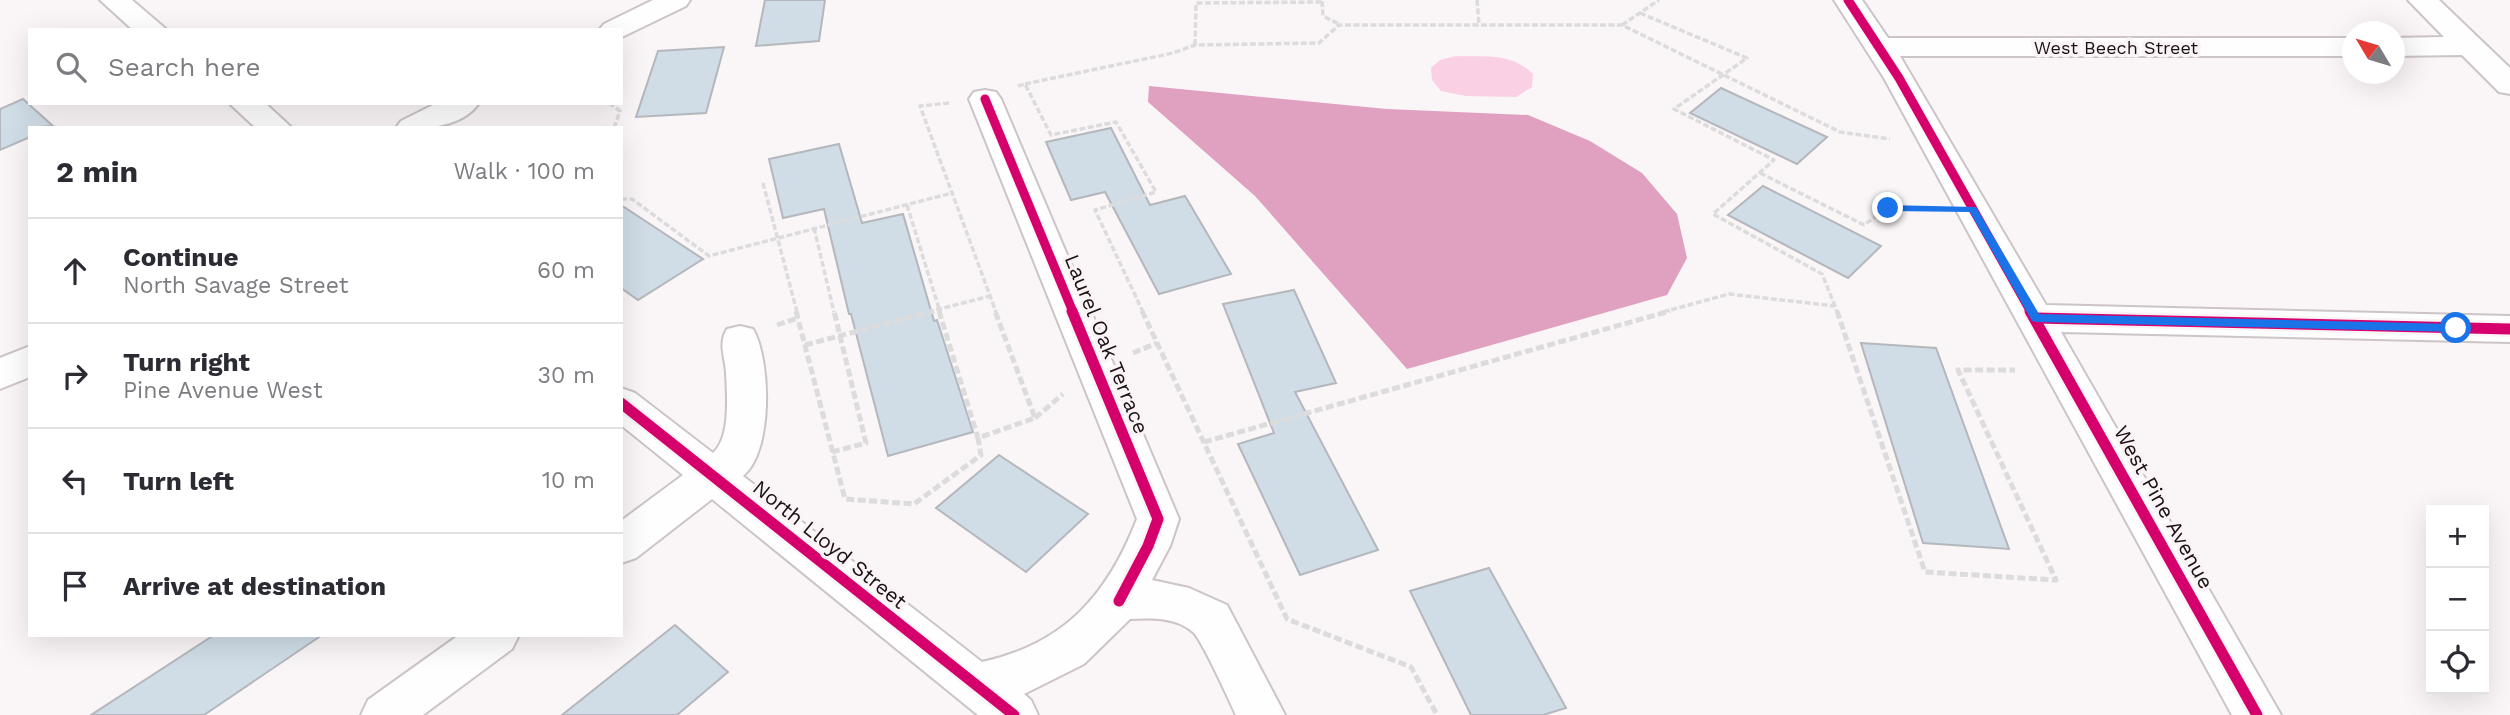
<!DOCTYPE html>
<html lang="en">
<head>
<meta charset="utf-8">
<style>
	body { margin:0; font-family:"Work Sans",sans-serif; background:#f2f2f3; color:#2b2b33 }
	.controls { position:absolute; right:21px; bottom:21px; display:grid; overflow:hidden; border-radius:0px; box-shadow:0 7px 28px #0002 }
	.controls button { width:63px; height:63px; display:grid; place-items:center; padding:0; border:0; border-bottom:2px solid #e1e1e2; background:#fff; color:#2b2b33; font:35px sans-serif }
	.compass { position:absolute; left:2342px; top:21px; width:63px; height:63px; border-radius:50%; background:#fff; box-shadow:0 7px 28px #0002; rotate:308deg }
	.stop { position:absolute; width:21px; height:21px; margin:-16px; border:5px solid #1a73e8; border-radius:50%; background:#fff }
	.stop.end { background:#1a73e8; border-color:#fff; box-shadow:0 2px 7px #0008 }
	.list { margin:0; padding:0; list-style:none }
	h2 { display:flex; justify-content:space-between; align-items:center; height:91px; margin:0; padding:0 28px; font-size:30px }
	h2 small { font-size:23px; font-weight:400; color:#7c7c81 }
	.list li { display:grid; grid-template-columns:46px 1fr auto; gap:21px; align-items:center; box-sizing:border-box; height:105px; padding:0 28px; border-top:2px solid #e1e1e2 }
	.list b { display:block; font-size:26px; white-space:nowrap }
	.list p { margin:0; font-size:23px; white-space:nowrap; color:#7c7c81 }
	.list em { font-size:23px; font-style:normal; color:#7c7c81 }
	.icon { flex:none; width:38px; height:38px; fill:none; stroke:currentColor; stroke-width:2; stroke-linecap:round; stroke-linejoin:round }
	.map { position:relative; flex:none; width:2510px; height:715px; overflow:hidden }
	.search { position:absolute; background:#fff; box-shadow:0 7px 28px #0002; left:28px; top:28px; width:595px; height:77px; display:flex; align-items:center; gap:18px; box-sizing:border-box; padding:0 24px; border-radius:0px; color:#7c7c81; font-size:26px }
	.panel { position:absolute; background:#fff; box-shadow:0 7px 28px #0002; left:28px; top:126px; width:595px; height:511px; border-radius:0px }
	.map>svg:first-child { display:block }
	.green { fill:#fad1e4 }
	.water { fill:#e0a0bf }
	.building { fill:#d0dde6; stroke:#b4b7bc; stroke-width:2 }
	.lines { fill:none; stroke-linecap:round; stroke-linejoin:round }
	.minor-casing { stroke:#ccc4c7; stroke-width:4 }
	.path-far1 { stroke:#dddcdc; stroke-width:3.5; stroke-dasharray:6 2.5; stroke-linecap:butt }
	.path { stroke:#dddcdc; stroke-width:5; stroke-dasharray:8 3.5; stroke-linecap:butt }
	.minor { fill:#fefefe; fill-rule:evenodd }
	.cycleway-far1-casing { stroke:#fbf4f7; stroke-width:12 }
	.cycleway-casing { stroke:#fbf4f7; stroke-width:16 }
	.cycleway-far1 { stroke:#d6006c; stroke-width:9 }
	.cycleway { stroke:#d6006c; stroke-width:11 }
	.route { fill:#1a73e8 }
	.labels { text-anchor:middle; dominant-baseline:central; stroke-width:7; stroke-linejoin:round; paint-order:stroke }
	.far-street-label { font-size:18px; fill:#1b1015; stroke:#fbf4f7 }
	.street-label { font-size:21px; fill:#1b1015; stroke:#fbf4f7 }
</style>
</head>
<body>
<div class="map">
<svg width="2510" height="715" viewBox="0 0 2510 715">
	<rect width="100%" height="100%" fill="#faf5f7"/>
	<path class="green" d="M 1456,56 C 1485,57 1511,52 1533,74 L 1532,87 L 1516,97 L 1466,96 L 1441,91 L 1432,80 L 1431,68 L 1440,60 Z"/>
	<path class="water" d="M 1149,86 L 1387,109 L 1528,115 L 1590,141 L 1642,173 L 1677,214 L 1687,258 L 1667,295 L 1407,369 L 1255,196 L 1148,102 Z"/>
	<g class="building">
		<path d="M 765,0 L 825,0 L 819,41 L 756,46 Z"/>
		<path d="M 724,47 L 706,113 L 636,117 L 658,51 Z"/>
		<path d="M 1721,88 L 1827,137 L 1797,164 L 1690,113 Z"/>
		<path d="M 23,99 L 53,126 L 30,128 L 30,137 L 0,150 L 0,109 Z"/>
		<path d="M 1111,128 L 1150,205 L 1185,196 L 1231,274 L 1159,294 L 1105,192 L 1071,200 L 1046,142 Z"/>
		<path d="M 839,144 L 862,223 L 903,214 L 934,321 L 937,320 L 973,432 L 888,456 L 851,314 L 849,314 L 824,209 L 783,218 L 769,159 Z"/>
		<path d="M 1763,186 L 1881,246 L 1848,278 L 1728,215 Z"/>
		<path d="M 621,205 L 703,259 L 638,300 L 621,288 Z"/>
		<path d="M 1294,290 L 1336,383 L 1295,392 L 1378,550 L 1300,575 L 1238,444 L 1274,433 L 1223,304 Z"/>
		<path d="M 1861,343 L 1936,348 L 2009,549 L 1923,543 Z"/>
		<path d="M 999,455 L 1088,514 L 1026,572 L 936,508 Z"/>
		<path d="M 1489,568 L 1566,708 L 1543,715 L 1471,715 L 1410,591 Z"/>
		<path d="M 675,625 L 728,672 L 677,715 L 562,715 Z"/>
		<path d="M 214,635 L 322,635 L 204,715 L 91,715 Z"/>
	</g>
	<g class="lines">
		<g class="minor-casing">
			<g id="minor">
				<path d="M 100,0 L 132,0 L 167,30 L 133,30 Z"/>
				<path d="M 653,0 L 690,0 L 686,6 L 624,36 L 621,37 L 621,30 L 599,30 L 604,24 Z"/>
				<path d="M 1834,0 L 1862,0 L 1888,38 L 2352,38 L 2352,56 L 1900,56 L 2046,305 L 2510,316 L 2510,342 L 2061,332 L 2281,715 L 2232,715 L 1884,78 Z"/>
				<path d="M 2408,0 L 2439,0 L 2510,68 L 2510,94 L 2499,92 L 2462,55 L 2394,56 L 2394,38 L 2444,37 Z"/>
				<path d="M 985,90 L 996,92 L 1001,99 L 1179,519 L 1170,546 L 1152,580 L 1189,588 L 1227,605 L 1285,715 L 1236,715 C 1229,700 1202,640 1193,632 C 1176,617 1151,618 1130,619 L 1084,664 L 1024,694 L 1031,700 L 1038,715 L 978,715 L 712,499 L 636,558 L 621,563 L 621,521 L 683,475 L 621,425 L 621,388 L 635,393 L 713,453 C 731,437 727,395 726,373 C 725,356 718,344 727,329 L 740,326 L 753,329 C 771,360 773,452 743,476 L 982,662 C 1064,644 1107,596 1137,519 L 969,99 L 974,92 Z"/>
				<path d="M 229,103 L 265,103 L 292,128 L 256,128 Z"/>
				<path d="M 437,103 L 479,103 C 461,129 424,128 396,128 L 401,121 Z"/>
				<path d="M 30,346 L 30,377 L 0,389 L 0,358 Z"/>
				<path d="M 459,635 L 519,635 L 512,649 L 423,715 L 361,715 L 368,700 Z"/>
			</g>
		</g>
		<g class="path-far1">
			<path d="M 1477,0 L 1479,25"/>
			<path d="M 1322,1 L 1323,16 L 1339,24"/>
			<path d="M 1640,13 L 1747,58 L 1674,109 L 1774,160 L 1713,214 L 1822,274 L 1835,306"/>
			<path d="M 1622,25 L 1659,0"/>
			<path d="M 1195,45 L 1196,3 L 1322,2"/>
			<path d="M 1025,84 L 1173,53 L 1195,45 L 1319,43 L 1339,25 L 1622,25 L 1840,132 L 1890,139"/>
			<path d="M 1018,86 L 1025,84 L 1051,135 L 1116,122 L 1156,192 L 1095,210 L 1143,312"/>
			<path d="M 609,103 L 620,111 L 614,128"/>
			<path d="M 949,103 L 920,106 L 996,312"/>
			<path d="M 1760,173 L 1864,225 L 1888,208 L 1927,208"/>
			<path d="M 763,183 L 797,312"/>
			<path d="M 621,199 L 632,199 L 709,256 L 952,193"/>
			<path d="M 907,205 L 940,312"/>
			<path d="M 814,228 L 834,312"/>
			<path d="M 928,312 L 990,296"/>
			<path d="M 1663,312 L 1729,294 L 1835,306 L 1837,312"/>
		</g>
		<g class="path">
			<path d="M 796,311 L 845,499 L 914,504 L 981,455 L 978,438 L 1035,418 L 995,311"/>
			<path d="M 939,311 L 978,438"/>
			<path d="M 1142,311 L 1287,619 L 1411,667 L 1437,715"/>
			<path d="M 1837,311 L 1925,572 L 2056,580 L 1958,370 L 2015,370"/>
			<path d="M 777,325 L 798,318"/>
			<path d="M 805,345 L 934,311"/>
			<path d="M 1133,353 L 1157,343"/>
			<path d="M 1035,418 L 1063,394"/>
			<path d="M 1204,442 L 1670,311"/>
			<path d="M 832,452 L 866,443 L 834,311"/>
		</g>
		<use href="#minor" class="minor"/>
		<g class="cycleway-far1-casing">
			<g id="cycleway-far1">
				<path d="M 1848,0 L 1899,78 L 2031,312"/>
				<path d="M 985,99 L 1073,312"/>
			</g>
		</g>
		<g class="cycleway-casing">
			<g id="cycleway">
				<path d="M 1072,311 L 1158,519 L 1148,546 L 1119,601"/>
				<path d="M 2030,311 L 2257,715"/>
				<path d="M 2036,318 L 2510,329"/>
				<path d="M 621,403 L 1014,715"/>
			</g>
		</g>
		<use href="#cycleway-far1" class="cycleway-far1"/>
		<use href="#cycleway" class="cycleway"/>
	</g>
	<path class="route" d="M 1885,205 L 1976,207 L 2039,314 L 2456,324 L 2461,328 L 2456,332 L 2036,322 L 2032,321 L 1970,212 L 1888,211 L 1883,208 Z"/>
	<g class="labels">
		<g class="far-street-label">
			<text x="2116" y="47">West Beech Street</text>
		</g>
		<g class="street-label">
			<text transform="translate(1107 344) rotate(68)">Laurel Oak Terrace</text>
			<text transform="translate(2164 507) rotate(61)">West Pine Avenue</text>
			<text transform="translate(830 544) rotate(39)">North Lloyd Street</text>
		</g>
	</g>
</svg>
<div class="controls">
<button>+</button>
<button>−</button>
<button><svg class="icon" aria-label="locate" viewBox="0 0 24 24"><circle cx="12" cy="12" r="6"/><path d="M12 2v4M12 18v4M2 12h4M18 12h4"/></svg></button>
</div>
<svg class="compass" viewBox="-18 -18 36 36"><path d="M0-13l5 13h-10z" fill="#e53935"/><path d="M0 13l5-13h-10z" fill="#7c7c81"/></svg>
<div class="stop" style="left:2456px;top:328px"></div>
<div class="stop end" style="left:1888px;top:208px"></div>
<div class="search"><svg class="icon" aria-label="search" viewBox="0 0 24 24"><circle cx="10" cy="10" r="6"/><path d="M15 15l6 6"/></svg>Search here</div>
<section class="panel">
<h2>2 min<small>Walk · 100 m</small></h2>
<ul class="list">
<li><svg class="icon" aria-label="ahead" viewBox="0 0 24 24"><path d="M12 20V5M6 11l6-6 6 6"/></svg><div><b>Continue</b><p>North Savage Street</p></div><em>60 m</em></li>
<li><svg class="icon" aria-label="right" viewBox="0 0 24 24"><path d="M7 20v-9h11M14 6l5 5-5 5"/></svg><div><b>Turn right</b><p>Pine Avenue West</p></div><em>30 m</em></li>
<li><svg class="icon" aria-label="left" viewBox="0 0 24 24"><path d="M17 20v-9H6M10 6l-5 5 5 5"/></svg><div><b>Turn left</b></div><em>10 m</em></li>
<li><svg class="icon" aria-label="arrive" viewBox="0 0 24 24"><path d="M6 21V4h12l-3 4 3 4H6"/></svg><div><b>Arrive at destination</b></div></li>
</ul>
</section>
</div>
</body>
</html>
